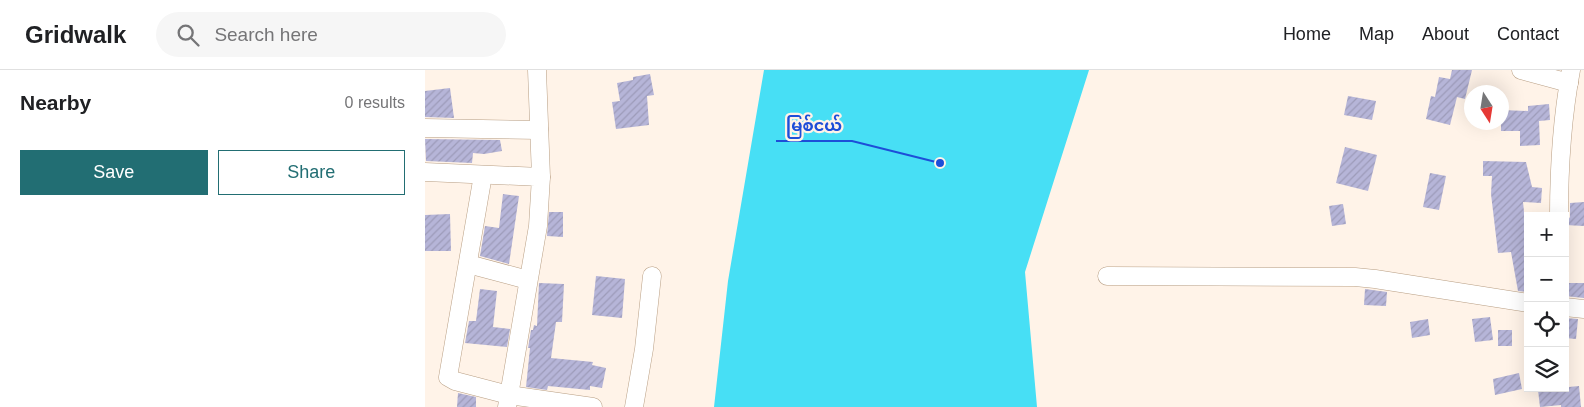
<!DOCTYPE html>
<html lang="en">
<head>
<meta charset="utf-8">
<style>
	body { margin:0; font-family:Helvetica,"Noto Sans Myanmar",sans-serif; background:#f6f6f6; color:#202124 }
	.controls { position:absolute; right:15px; bottom:15px; display:grid; overflow:hidden; border-radius:0px; box-shadow:0 5px 20px #0002 }
	.controls button { width:45px; height:45px; display:grid; place-items:center; padding:0; border:0; border-bottom:1px solid #e0e0e0; background:#fff; color:#202124; font:25px sans-serif }
	.compass { position:absolute; left:1039px; top:15px; width:45px; height:45px; border-radius:50%; background:#fff; box-shadow:0 5px 20px #0002; rotate:168deg }
	.list { margin:0; padding:0; list-style:none }
	h2 { display:flex; justify-content:space-between; align-items:center; height:65px; margin:0; padding:0 20px; font-size:21px }
	h2 small { font-size:16px; font-weight:400; color:#757577 }
	.actions { display:flex; gap:10px; padding:15px 20px }
	.actions a { flex:1; padding:11px 0; border:1px solid #226e73; border-radius:0px; text-align:center; font-size:18px; color:#226e73 }
	.actions .main { background:#226e73; color:#fff }
	.icon { flex:none; width:28px; height:28px; fill:none; stroke:currentColor; stroke-width:2; stroke-linecap:round; stroke-linejoin:round }
	.map { position:relative; flex:none; width:1159px; height:337px; overflow:hidden }
	header { display:flex; align-items:center; gap:30px; box-sizing:border-box; height:70px; padding:0 25px; background:#fff; border-bottom:1px solid #e0e0e0 }
	header strong { font-size:24px }
	nav { display:flex; gap:28px; margin-inline-start:auto; font-size:18px }
	.search { width:350px; height:45px; background:#f6f6f6; display:flex; align-items:center; gap:12px; box-sizing:border-box; padding:0 18px; border-radius:28px; color:#757577; font-size:19px }
	main { display:flex }
	aside { flex:1; background:#fff }
	.map>svg:first-child { display:block }
	.water { fill:#47dff5 }
	.building { fill:url(#building-hatch) }
	.lines { fill:none; stroke-linecap:round; stroke-linejoin:round }
	.minor-casing { stroke:#b89e83; stroke-width:19 }
	.minor { stroke:#fff; stroke-width:18 }
	.leader { fill:none; stroke:#1d4ed8; stroke-width:2 }
	.callout-dot { fill:#1d4ed8; stroke:#fff3e8; stroke-width:2 }
	.callout-label { font-size:16px; text-anchor:middle; font-weight:bold; fill:#1d4ed8; stroke:#fff3e8; stroke-width:4.5; stroke-linejoin:round; paint-order:stroke }
</style>
</head>
<body>
<header>
<strong>Gridwalk</strong>
<div class="search"><svg class="icon" aria-label="search" viewBox="0 0 24 24"><circle cx="10" cy="10" r="6"/><path d="M15 15l6 6"/></svg>Search here</div>
<nav><a>Home</a><a>Map</a><a>About</a><a>Contact</a></nav>
</header>
<main>
<aside>
<h2>Nearby<small>0 results</small></h2>
<ul class="list">
</ul>
<div class="actions"><a class="main">Save</a><a>Share</a></div>
</aside>
<div class="map">
<svg width="1159" height="337" viewBox="0 0 1159 337">
	<defs>
		<pattern id="building-hatch" width="6" height="6" patternUnits="userSpaceOnUse" patternTransform="scale(1.25)"><rect width="6" height="6" fill="#b6b5d8"/><path d="M-1 1l2-2M0 6l6-6M5 7l2-2" fill="none" stroke="#9d9bb9"/></pattern>
	</defs>
	<rect width="100%" height="100%" fill="#fff3e8"/>
	<path class="water" d="M 339,0 L 664,0 L 600,202 L 612,337 L 289,337 L 303,211 Z"/>
	<g class="building">
		<path d="M 1027,0 L 1047,0 L 1040,29 L 1032,27 L 1025,55 L 1001,49 L 1006,26 L 1010,27 L 1014,7 L 1025,9 Z"/>
		<path d="M 225,4 L 229,25 L 222,26 L 224,55 L 191,59 L 187,32 L 195,31 L 192,13 L 208,10 L 208,7 Z"/>
		<path d="M 25,18 L 29,48 L 0,47 L 0,21 Z"/>
		<path d="M 923,26 L 951,31 L 947,50 L 919,45 Z"/>
		<path d="M 1124,34 L 1125,50 L 1114,51 L 1115,75 L 1095,76 L 1095,61 L 1076,61 L 1076,40 L 1103,41 L 1103,36 Z"/>
		<path d="M 0,69 L 75,70 L 77,81 L 59,84 L 48,83 L 47,93 L 1,91 Z"/>
		<path d="M 920,77 L 952,85 L 943,121 L 911,113 Z"/>
		<path d="M 1058,91 L 1101,92 L 1107,117 L 1117,118 L 1116,133 L 1098,132 L 1103,180 L 1103,222 L 1093,221 L 1086,182 L 1073,183 L 1066,124 L 1067,106 L 1058,106 Z"/>
		<path d="M 1005,103 L 1021,106 L 1014,140 L 998,137 Z"/>
		<path d="M 78,124 L 94,126 L 84,194 L 55,186 L 60,156 L 74,158 Z"/>
		<path d="M 1159,132 L 1159,156 L 1140,155 L 1145,147 L 1145,133 Z"/>
		<path d="M 918,134 L 921,154 L 907,156 L 904,136 Z"/>
		<path d="M 124,142 L 138,142 L 138,167 L 122,166 Z"/>
		<path d="M 25,144 L 26,181 L 0,181 L 0,145 Z"/>
		<path d="M 171,206 L 200,209 L 197,248 L 167,245 Z"/>
		<path d="M 114,213 L 139,214 L 137,252 L 131,252 L 126,288 L 168,292 L 167,295 L 181,298 L 177,318 L 165,316 L 165,320 L 123,316 L 122,320 L 101,317 L 105,278 L 103,278 L 106,260 L 108,260 L 109,255 L 112,256 Z"/>
		<path d="M 1140,213 L 1159,213 L 1159,228 L 1140,226 Z"/>
		<path d="M 55,219 L 72,221 L 68,257 L 85,259 L 82,277 L 40,273 L 44,251 L 51,251 Z"/>
		<path d="M 940,219 L 962,222 L 961,236 L 939,235 Z"/>
		<path d="M 1065,247 L 1068,270 L 1050,272 L 1047,249 Z"/>
		<path d="M 1140,248 L 1153,249 L 1151,269 L 1140,268 Z"/>
		<path d="M 1003,249 L 1005,265 L 987,268 L 985,252 Z"/>
		<rect x="1073" y="260" width="14" height="16"/>
		<path d="M 1094,303 L 1097,319 L 1070,325 L 1068,309 Z"/>
		<path d="M 1154,316 L 1156,337 L 1136,337 L 1136,335 L 1115,337 L 1113,320 Z"/>
		<path d="M 33,323 L 51,327 L 51,337 L 32,337 Z"/>
	</g>
	<g class="lines">
		<g class="minor-casing">
			<g id="minor">
				<path d="M 112,0 L 116,107"/>
				<path d="M 1096,0 L 1144,13"/>
				<path d="M 0,58 L 114,60"/>
				<path d="M 0,102 L 116,107 L 113,156 L 82,337"/>
				<path d="M 58,105 L 23,307 L 30,311 L 84,325 L 168,337"/>
				<path d="M 1134,146 C 1134,97 1137,48 1146,0"/>
				<path d="M 43,194 L 103,210"/>
				<path d="M 682,206 L 930,207 L 950,209 L 1103,233"/>
				<path d="M 1140,237 L 1159,239"/>
				<path d="M 209,337 L 219,279 L 227,206"/>
			</g>
		</g>
		<use href="#minor" class="minor"/>
	</g>
	<path class="leader" d="M515 93L427 71H351"/>
	<circle class="callout-dot" cx="515" cy="93" r="5"/>
	<g class="callout-label">
		<text x="389" y="61">မြစ်ငယ်</text>
	</g>
</svg>
<div class="controls">
<button>+</button>
<button>−</button>
<button><svg class="icon" aria-label="locate" viewBox="0 0 24 24"><circle cx="12" cy="12" r="6"/><path d="M12 2v4M12 18v4M2 12h4M18 12h4"/></svg></button>
<button><svg class="icon" aria-label="layers" viewBox="0 0 24 24"><path d="M12 4l9 5-9 5-9-5zM3 14l9 5 9-5"/></svg></button>
</div>
<svg class="compass" viewBox="-18 -18 36 36"><path d="M0-13l5 13h-10z" fill="#e53935"/><path d="M0 13l5-13h-10z" fill="#757577"/></svg>
</div>
</main>
</body>
</html>
